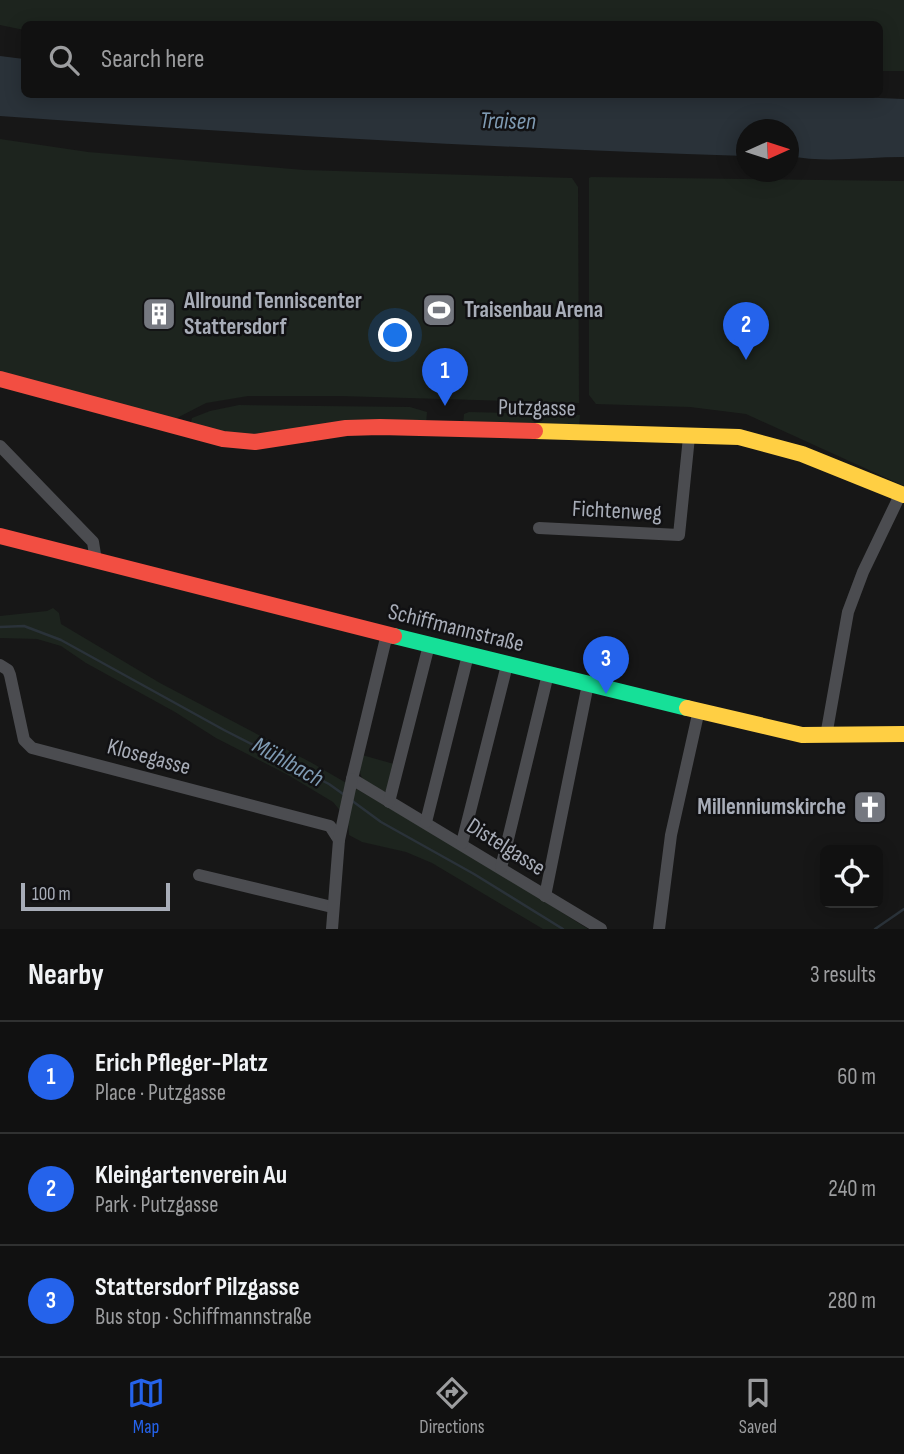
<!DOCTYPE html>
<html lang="en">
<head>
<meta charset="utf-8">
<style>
	body { margin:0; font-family:"Sofia Sans Condensed",sans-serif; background:#1e1f1f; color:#f1f3f6 }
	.controls { position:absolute; right:21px; bottom:21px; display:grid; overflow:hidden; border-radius:10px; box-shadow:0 4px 18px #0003 }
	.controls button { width:63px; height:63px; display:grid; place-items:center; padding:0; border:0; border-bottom:2px solid #303131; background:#111; color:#f1f3f6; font:35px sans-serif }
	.compass { position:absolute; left:736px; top:119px; width:63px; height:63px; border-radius:50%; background:#111; box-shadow:0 4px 18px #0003; rotate:87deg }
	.scale { position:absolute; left:21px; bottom:18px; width:149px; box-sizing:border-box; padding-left:7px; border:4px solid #a8adb8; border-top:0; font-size:19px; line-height:24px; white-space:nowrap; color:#a8adb8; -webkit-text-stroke:5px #111113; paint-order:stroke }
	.you { position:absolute; left:396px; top:336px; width:24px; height:24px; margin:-18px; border:5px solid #fff; border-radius:50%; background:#1a73e8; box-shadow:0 0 0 10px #1a73e833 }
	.badge { display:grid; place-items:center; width:46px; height:46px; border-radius:50%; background:#2563eb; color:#fff; font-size:23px; font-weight:700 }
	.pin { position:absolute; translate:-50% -58px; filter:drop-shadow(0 2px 4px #0008) }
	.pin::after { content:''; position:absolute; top:37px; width:24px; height:21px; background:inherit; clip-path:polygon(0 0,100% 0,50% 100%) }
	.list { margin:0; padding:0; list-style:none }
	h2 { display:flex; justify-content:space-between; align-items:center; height:91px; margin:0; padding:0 28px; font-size:30px }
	h2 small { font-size:23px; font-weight:400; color:#9c9d9f }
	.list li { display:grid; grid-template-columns:46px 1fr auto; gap:21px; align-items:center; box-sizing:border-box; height:112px; padding:0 28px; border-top:2px solid #303131 }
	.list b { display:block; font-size:26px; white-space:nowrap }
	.list p { margin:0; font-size:23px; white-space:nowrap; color:#9c9d9f }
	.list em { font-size:23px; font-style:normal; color:#9c9d9f }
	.icon { flex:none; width:38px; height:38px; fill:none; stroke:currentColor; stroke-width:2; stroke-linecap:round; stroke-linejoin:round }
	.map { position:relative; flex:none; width:904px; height:929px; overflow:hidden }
	.search { position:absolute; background:#111; box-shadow:0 4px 18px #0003; left:21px; right:21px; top:21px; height:77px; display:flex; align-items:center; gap:18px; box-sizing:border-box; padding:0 24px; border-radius:10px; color:#9c9d9f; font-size:26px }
	.sheet { height:427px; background:#111 }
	nav { display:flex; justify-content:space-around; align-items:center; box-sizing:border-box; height:98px; border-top:2px solid #303131; background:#111; font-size:19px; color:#9c9d9f }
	nav a { display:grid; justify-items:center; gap:4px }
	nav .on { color:#2563eb }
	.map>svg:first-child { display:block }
	.green { fill:#1d241e }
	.water { fill:#2a3239 }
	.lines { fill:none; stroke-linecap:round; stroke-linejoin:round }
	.stream { stroke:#2a3239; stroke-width:2.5 }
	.street { stroke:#4b4c50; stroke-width:12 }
	.fast { stroke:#16e098; stroke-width:16 }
	.slow { stroke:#ffcf43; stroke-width:16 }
	.jam { stroke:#f24e42; stroke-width:16 }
	.labels { text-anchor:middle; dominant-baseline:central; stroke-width:5; stroke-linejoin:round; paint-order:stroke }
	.poi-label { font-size:23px; font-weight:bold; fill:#a8adb8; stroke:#111113; text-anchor:start }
	.street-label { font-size:23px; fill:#a8adb8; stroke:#111113 }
	.water-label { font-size:24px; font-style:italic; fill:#7f9bb3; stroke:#111113 }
</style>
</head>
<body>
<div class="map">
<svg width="904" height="929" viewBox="0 0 904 929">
	<rect width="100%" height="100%" fill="#171717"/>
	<g class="green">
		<path d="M 0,0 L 904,0 L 904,71 L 880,71 L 880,24 L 24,24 L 24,30 L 0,25 Z"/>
		<path d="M 0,139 L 88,152 L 304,170 L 572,178 L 578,187 L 579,403 L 340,396 L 248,396 L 206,403 L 173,420 L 0,372 Z"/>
		<path d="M 591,177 L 904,181 L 904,486 L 746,414 L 690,407 L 596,404 L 589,395 L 589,178 Z"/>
		<path d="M 239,405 L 410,407 L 427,412 L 426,424 L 254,437 L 194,428 L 191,422 L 192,418 L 210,411 Z"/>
		<path d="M 469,412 L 580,415 L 579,428 L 463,425 L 464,414 Z"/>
		<path d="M 53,608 L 59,613 L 61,624 L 160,683 L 312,763 L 487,865 L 588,929 L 543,929 L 432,863 L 406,852 L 362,842 L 349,835 L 348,820 L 333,802 L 288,775 L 216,738 L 175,712 L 86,663 L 61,646 L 37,639 L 0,638 L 0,616 L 47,611 Z"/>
		<path d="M 362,755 L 394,764 L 388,790 L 384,792 C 363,781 356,780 362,755 Z"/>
	</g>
	<path class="water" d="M 0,56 L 24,59 L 24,94 L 293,94 L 308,97 L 766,94 L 775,98 L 807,95 L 904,99 L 904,157 C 866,157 825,163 789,156 L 788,130 L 746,130 L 746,156 C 497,148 249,134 0,116 Z"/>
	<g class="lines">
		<g class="stream">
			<path d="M 0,627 L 24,626 L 61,640 L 224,730 L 329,784 L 343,794"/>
			<path d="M 351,800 L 381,822 L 474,874 L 563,929"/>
			<path d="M 875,929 L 904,909"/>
		</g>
		<g class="street">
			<path d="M 0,446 L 93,542 L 96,561"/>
			<path d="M 539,528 L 679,535 L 689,437"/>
			<path d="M 387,634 L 352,779 L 601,929"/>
			<path d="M 0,665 L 8,670 L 10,675 L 24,740 L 32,748 L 330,826 L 339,840"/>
			<path d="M 826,736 L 848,612 L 863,572 L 901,493"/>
			<path d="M 389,802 L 429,645"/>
			<path d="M 426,822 L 468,655"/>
			<path d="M 462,843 L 507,665"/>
			<path d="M 501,868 L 548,674"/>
			<path d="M 199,875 L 332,907"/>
			<path d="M 545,896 L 588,684"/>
			<path d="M 332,929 L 339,840 L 352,779"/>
			<path d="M 659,929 L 671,835 L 699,710"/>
		</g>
		<path class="fast" d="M 394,636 L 687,708"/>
		<g class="slow">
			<path d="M 535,431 L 739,437 L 802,454 L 904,495"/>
			<path d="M 687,708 L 802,735 L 904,734"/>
		</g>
		<g class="jam">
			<path d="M 0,379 L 223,439 L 255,442 L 346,428 L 380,427 L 535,431"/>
			<path d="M 0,536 L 394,636"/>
		</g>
	</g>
	<defs>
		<g id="stadium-square" transform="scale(1.75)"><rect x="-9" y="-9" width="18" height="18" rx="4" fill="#757880" stroke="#111113"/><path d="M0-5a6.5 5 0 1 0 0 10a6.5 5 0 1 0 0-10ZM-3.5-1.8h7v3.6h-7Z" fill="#fff"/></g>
		<g id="building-square" transform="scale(1.75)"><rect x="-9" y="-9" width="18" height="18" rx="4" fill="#757880" stroke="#111113"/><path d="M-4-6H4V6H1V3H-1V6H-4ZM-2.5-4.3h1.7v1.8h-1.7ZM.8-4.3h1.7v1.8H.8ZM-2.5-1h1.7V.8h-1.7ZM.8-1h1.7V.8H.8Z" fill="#fff"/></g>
		<g id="church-square" transform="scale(1.75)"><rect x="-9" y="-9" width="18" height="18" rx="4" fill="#757880" stroke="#111113"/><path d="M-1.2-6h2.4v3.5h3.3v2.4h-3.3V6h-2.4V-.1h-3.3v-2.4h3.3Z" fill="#fff"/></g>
	</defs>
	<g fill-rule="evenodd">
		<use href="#stadium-square" x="439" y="310"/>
		<use href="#building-square" x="159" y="314"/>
		<use href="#church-square" x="870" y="807"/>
	</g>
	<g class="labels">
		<g class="poi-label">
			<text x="184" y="301">Allround Tenniscenter<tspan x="184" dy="26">Stattersdorf</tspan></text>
			<text x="464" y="310">Traisenbau Arena</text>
			<text x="846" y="807" text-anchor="end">Millenniumskirche</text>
		</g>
		<g class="street-label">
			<text transform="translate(537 408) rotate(1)">Putzgasse</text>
			<text transform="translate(617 511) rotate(3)">Fichtenweg</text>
			<text transform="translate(456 628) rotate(14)">Schiffmannstraße</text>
			<text transform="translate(149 757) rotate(15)">Klosegasse</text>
			<text transform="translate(506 847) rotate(32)">Distelgasse</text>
		</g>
		<g class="water-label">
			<text transform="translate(508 121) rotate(1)">Traisen</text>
			<text transform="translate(288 762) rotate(29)">Mühlbach</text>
		</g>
	</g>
</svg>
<div class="controls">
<button><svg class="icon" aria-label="locate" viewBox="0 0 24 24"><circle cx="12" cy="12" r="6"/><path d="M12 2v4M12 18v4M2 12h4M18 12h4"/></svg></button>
</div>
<svg class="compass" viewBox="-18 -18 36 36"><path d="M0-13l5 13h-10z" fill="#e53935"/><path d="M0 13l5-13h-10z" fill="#9c9d9f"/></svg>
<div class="scale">100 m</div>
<div class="you"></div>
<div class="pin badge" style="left:445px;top:406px">1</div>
<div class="pin badge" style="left:746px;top:360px">2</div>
<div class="pin badge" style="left:606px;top:694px">3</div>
<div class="search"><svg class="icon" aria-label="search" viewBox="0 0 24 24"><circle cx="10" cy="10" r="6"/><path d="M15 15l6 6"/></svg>Search here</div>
</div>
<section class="sheet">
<h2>Nearby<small>3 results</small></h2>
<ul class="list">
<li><span class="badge">1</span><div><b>Erich Pfleger-Platz</b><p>Place · Putzgasse</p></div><em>60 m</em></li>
<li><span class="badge">2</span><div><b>Kleingartenverein Au</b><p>Park · Putzgasse</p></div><em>240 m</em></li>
<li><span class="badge">3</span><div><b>Stattersdorf Pilzgasse</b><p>Bus stop · Schiffmannstraße</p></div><em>280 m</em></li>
</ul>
</section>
<nav>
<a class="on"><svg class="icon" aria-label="map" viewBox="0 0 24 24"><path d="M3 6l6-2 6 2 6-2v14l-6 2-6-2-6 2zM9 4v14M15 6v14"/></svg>Map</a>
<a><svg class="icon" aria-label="directions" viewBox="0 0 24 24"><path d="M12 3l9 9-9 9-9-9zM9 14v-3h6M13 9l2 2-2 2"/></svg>Directions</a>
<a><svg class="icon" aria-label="saved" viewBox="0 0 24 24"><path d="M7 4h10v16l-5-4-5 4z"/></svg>Saved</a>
</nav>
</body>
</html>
